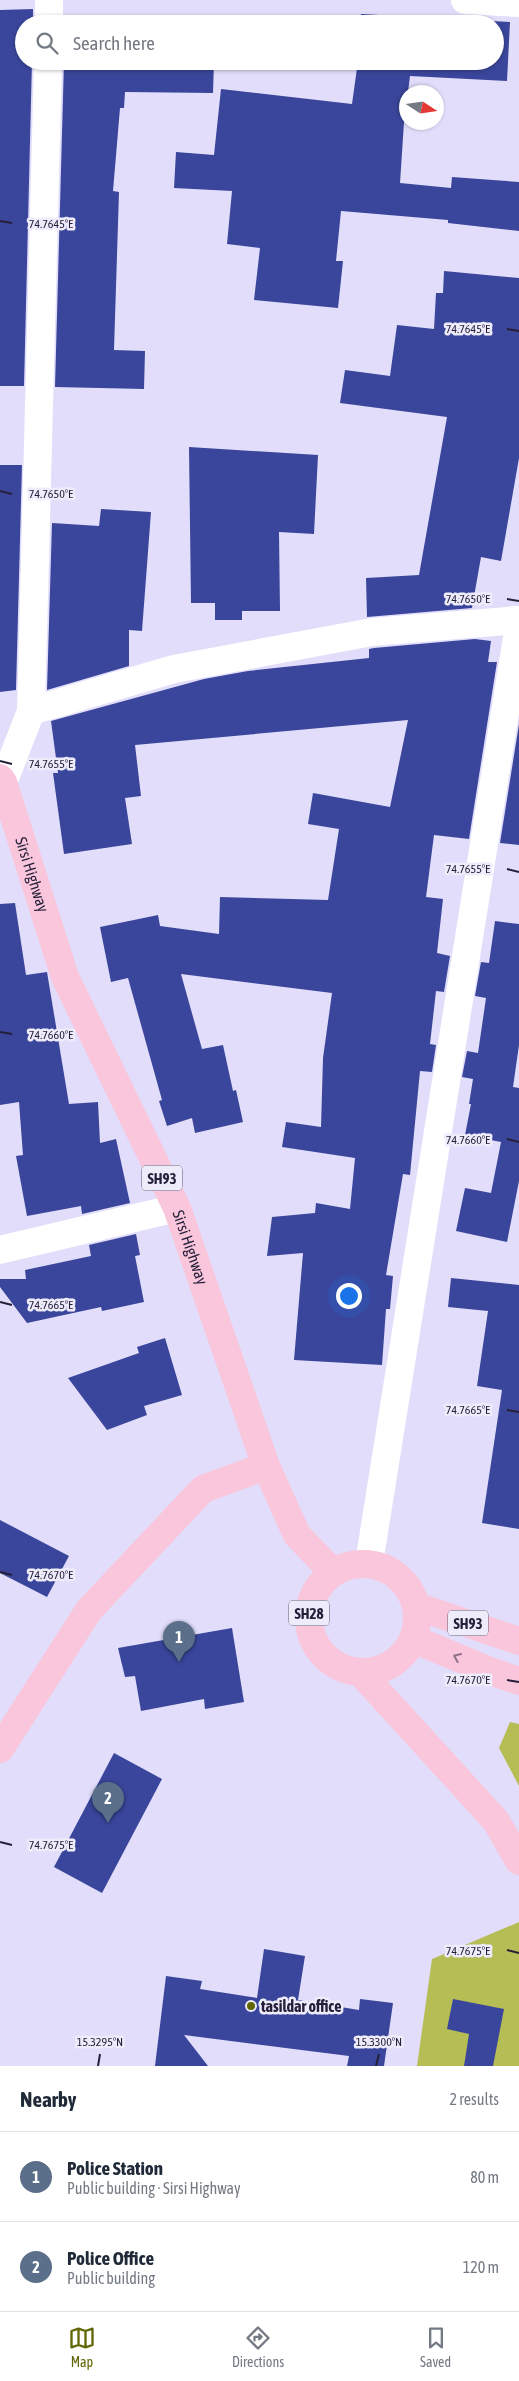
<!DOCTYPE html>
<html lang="en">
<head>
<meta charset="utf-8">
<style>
	body { margin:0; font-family:"Asap Condensed",sans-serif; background:#f6f6f7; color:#1f2937 }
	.compass { position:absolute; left:399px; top:85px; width:45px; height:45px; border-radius:50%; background:#fff; box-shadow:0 1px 4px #0004; rotate:102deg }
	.you { position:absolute; left:348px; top:1295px; width:18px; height:18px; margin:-12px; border:4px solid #fff; border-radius:50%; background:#1a73e8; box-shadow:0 0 0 8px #1a73e833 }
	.badge { display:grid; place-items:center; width:32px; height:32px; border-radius:50%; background:#616705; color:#fff; font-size:16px; font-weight:700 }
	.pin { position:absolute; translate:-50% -41px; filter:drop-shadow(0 1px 2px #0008) }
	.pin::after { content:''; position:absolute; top:26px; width:18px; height:15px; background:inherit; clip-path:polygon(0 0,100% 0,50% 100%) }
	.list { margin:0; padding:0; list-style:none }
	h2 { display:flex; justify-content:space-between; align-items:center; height:65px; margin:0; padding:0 20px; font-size:21px }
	h2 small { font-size:16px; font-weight:400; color:#747a83 }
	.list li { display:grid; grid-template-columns:32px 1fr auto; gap:15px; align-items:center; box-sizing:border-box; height:90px; padding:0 20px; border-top:1px solid #e0e1e3 }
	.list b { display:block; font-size:19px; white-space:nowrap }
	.list p { margin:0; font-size:16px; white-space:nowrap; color:#747a83 }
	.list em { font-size:16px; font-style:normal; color:#747a83 }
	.icon { flex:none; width:28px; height:28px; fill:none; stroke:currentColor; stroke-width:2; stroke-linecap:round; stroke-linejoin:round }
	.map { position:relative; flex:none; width:519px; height:2066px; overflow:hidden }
	.search { position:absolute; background:#fff; box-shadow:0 1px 4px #0004; left:15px; right:15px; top:15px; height:55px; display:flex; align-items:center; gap:12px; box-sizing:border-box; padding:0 18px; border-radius:28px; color:#747a83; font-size:19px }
	.sheet { height:245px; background:#fff }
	nav { display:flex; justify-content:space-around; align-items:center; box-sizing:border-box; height:70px; border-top:1px solid #e0e1e3; background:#fff; font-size:14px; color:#747a83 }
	nav a { display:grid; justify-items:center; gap:2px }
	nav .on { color:#616705 }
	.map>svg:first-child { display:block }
	.green { fill:#b5bd54 }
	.building { fill:#3a469b }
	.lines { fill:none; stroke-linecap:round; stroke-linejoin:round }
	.minor { stroke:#fff; stroke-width:28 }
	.major { stroke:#fac6dc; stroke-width:28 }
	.oneway { stroke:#90728a }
	.ticks { fill:none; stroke:#251f39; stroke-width:2 }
	.poi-dot { fill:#616705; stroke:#eeecfb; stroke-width:2 }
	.labels { text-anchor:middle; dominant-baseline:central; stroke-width:5; stroke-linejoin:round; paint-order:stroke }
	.shield { fill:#eeecfb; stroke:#615c73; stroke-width:1 }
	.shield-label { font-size:15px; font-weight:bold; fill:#251f39 }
	.street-label { font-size:16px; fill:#251f39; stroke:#eeecfb }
	.poi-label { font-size:16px; font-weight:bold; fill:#251f39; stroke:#eeecfb; text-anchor:start }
	.ticks-label { font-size:12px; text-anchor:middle; fill:#251f39; stroke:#eeecfb; stroke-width:5; stroke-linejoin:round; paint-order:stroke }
</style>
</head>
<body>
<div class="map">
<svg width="519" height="2066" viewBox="0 0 519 2066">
	<rect width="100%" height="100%" fill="#e2ddfa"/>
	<g class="green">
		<path d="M 510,1722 L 519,1724 L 519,1786 L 499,1748 Z"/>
		<path d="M 519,1922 L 519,2066 L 417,2066 L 432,1959 Z"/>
	</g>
	<g class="building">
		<path d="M 33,9 L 33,24 L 24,24 L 24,61 L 32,61 L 24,386 L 0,386 L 0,10 Z"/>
		<path d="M 361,14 L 510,22 L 507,81 L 410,76 L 408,92 L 406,92 L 400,183 L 451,188 L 452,177 L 519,182 L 519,231 L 448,223 L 448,220 L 341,211 L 336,261 L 343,261 L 338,308 L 254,300 L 260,248 L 227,244 L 232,191 L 174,188 L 176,152 L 214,155 L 221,89 L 352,104 L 358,61 L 495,61 L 495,24 L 360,24 Z"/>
		<path d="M 65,16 L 131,19 L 130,24 L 65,24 Z"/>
		<path d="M 64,61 L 214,61 L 213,93 L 125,92 L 124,108 L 120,108 L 113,191 L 119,192 L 114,350 L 145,351 L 144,389 L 55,387 Z"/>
		<path d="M 444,271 L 519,278 L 519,458 L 501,561 L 481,557 L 472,608 L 367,617 L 366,578 L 419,575 L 447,417 L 340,403 L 345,370 L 390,376 L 397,325 L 434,329 L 436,293 L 443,293 Z"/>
		<path d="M 189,447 L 318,455 L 314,534 L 279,532 L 280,611 L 242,611 L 242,620 L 215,620 L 215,603 L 191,603 Z"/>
		<path d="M 0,465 L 22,465 L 16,690 L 0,692 Z"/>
		<path d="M 101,509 L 151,512 L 142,631 L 129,630 L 129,666 L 47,690 L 52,523 L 99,526 Z"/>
		<path d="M 475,639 L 491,641 L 488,662 L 497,662 L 469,839 L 434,835 L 426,897 L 443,899 L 437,953 L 450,956 L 444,992 L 436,991 L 430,1044 L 436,1045 L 432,1072 L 420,1071 L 410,1175 L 403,1174 L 386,1275 L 393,1276 L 390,1309 L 386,1309 L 382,1365 L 294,1360 L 303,1253 L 267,1256 L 272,1217 L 315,1213 L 316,1203 L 350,1209 L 355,1158 L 282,1147 L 286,1122 L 321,1127 L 323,1058 L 332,993 L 181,974 L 202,1049 L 223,1045 L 233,1091 L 236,1090 L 243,1122 L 195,1133 L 192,1118 L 167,1126 L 159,1101 L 162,1100 L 128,978 L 111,982 L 100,927 L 158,915 L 160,926 L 219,934 L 220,897 L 328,900 L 339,829 L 308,824 L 313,793 L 390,807 L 408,720 L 135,745 L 141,796 L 125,798 L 132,844 L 64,854 L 53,773 L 58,773 L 51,721 L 204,679 L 248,671 L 369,658 L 369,649 L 374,648 Z"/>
		<path d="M 519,724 L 519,845 L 500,843 Z"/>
		<path d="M 15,903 L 26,975 L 47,972 L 69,1104 L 98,1102 L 100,1143 L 116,1139 L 130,1203 L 82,1214 L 81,1206 L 27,1216 L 16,1156 L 23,1155 L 19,1102 L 0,1105 L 0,904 Z"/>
		<path d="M 495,921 L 519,924 L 519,1045 L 513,1087 L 519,1088 L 519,1181 L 507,1242 L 456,1231 L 465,1188 L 491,1193 L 501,1142 L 465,1135 L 471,1104 L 469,1104 L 473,1079 L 462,1077 L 467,1051 L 478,1053 L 486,998 L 475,996 L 481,962 L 489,963 Z"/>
		<path d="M 136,1234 L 140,1255 L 135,1256 L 144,1302 L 102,1311 L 101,1307 L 27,1323 L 0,1287 L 0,1279 L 26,1279 L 25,1270 L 91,1256 L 89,1245 Z"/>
		<path d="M 451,1278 L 519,1285 L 519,1529 L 482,1523 L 502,1390 L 477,1386 L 488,1311 L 448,1307 Z"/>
		<path d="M 165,1338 L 182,1395 L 144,1406 L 147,1415 L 107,1430 L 68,1378 L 139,1353 L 137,1347 Z"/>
		<path d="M 0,1520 L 69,1556 L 47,1597 L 0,1573 Z"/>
		<path d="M 232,1628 L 244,1702 L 205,1709 L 204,1699 L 141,1711 L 135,1676 L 125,1677 L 118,1648 Z"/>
		<path d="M 114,1753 L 162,1779 L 102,1893 L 54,1867 Z"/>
		<path d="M 264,1949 L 305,1956 L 298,2000 L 359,2010 L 360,1999 L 393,2003 L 384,2066 L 347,2066 L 349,2056 L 184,2035 L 208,2066 L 155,2066 L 166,1976 L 202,1981 L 200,1989 L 257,1998 Z"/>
		<path d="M 453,1999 L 504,2009 L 493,2066 L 464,2066 L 469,2034 L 447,2029 Z"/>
	</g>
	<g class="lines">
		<g class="minor">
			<path d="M 465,0 L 519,3"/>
			<path d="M 49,24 L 49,0"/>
			<path d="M 31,711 L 174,669 L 372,632 L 519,620"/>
			<path d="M 0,791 L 31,711 L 48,61"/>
			<path d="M 0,1250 L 177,1208"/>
			<path d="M 369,1563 L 519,625"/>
		</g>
		<g class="major">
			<path id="s1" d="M 0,778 L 3,782 L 65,977 L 177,1208 L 266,1466 L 297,1535 L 333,1572"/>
			<circle cx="363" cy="1618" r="54"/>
			<path d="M 416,1606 L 519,1641"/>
			<path d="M 413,1639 L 490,1671 L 519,1681"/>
			<path d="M 360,1672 L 496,1821 L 519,1861"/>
			<path d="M 0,1749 L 89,1610 L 203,1489 L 266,1466"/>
		</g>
	</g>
	<defs><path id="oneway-chevron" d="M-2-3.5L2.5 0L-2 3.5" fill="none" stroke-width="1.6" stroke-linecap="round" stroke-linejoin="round" transform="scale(1.25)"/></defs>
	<use class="oneway" href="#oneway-chevron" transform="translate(457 1657) rotate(-157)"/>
	<path class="ticks" d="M 0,221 L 12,223M 507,329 L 519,331M 0,491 L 12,494M 507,599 L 519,601M 0,761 L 12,764M 507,869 L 519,872M 0,1032 L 12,1034M 507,1139 L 519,1142M 0,1302 L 12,1305M 507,1410 L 519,1412M 0,1572 L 12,1575M 507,1680 L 519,1682M 0,1842 L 12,1845M 507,1950 L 519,1953M 98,2066 L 100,2054M 376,2066 L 379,2054"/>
	<circle class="poi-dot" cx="251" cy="2006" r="5"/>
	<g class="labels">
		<g class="shield">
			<rect x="142" y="1165.5" width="40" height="25" rx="4"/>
			<rect x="289" y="1600.5" width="40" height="25" rx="4"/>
			<rect x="448" y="1610.5" width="40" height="25" rx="4"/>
		</g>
		<g class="shield-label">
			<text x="162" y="1178">SH93</text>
			<text x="309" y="1613">SH28</text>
			<text x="468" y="1623">SH93</text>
		</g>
		<g class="street-label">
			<text stroke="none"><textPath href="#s1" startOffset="102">Sirsi Highway</textPath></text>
			<text stroke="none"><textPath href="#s1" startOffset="508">Sirsi Highway</textPath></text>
		</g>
		<g class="poi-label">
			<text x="261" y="2006">tasildar office</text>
		</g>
	</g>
	<g class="ticks-label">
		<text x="51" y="228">74.7645°E</text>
		<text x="468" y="333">74.7645°E</text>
		<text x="51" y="498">74.7650°E</text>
		<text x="468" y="603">74.7650°E</text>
		<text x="51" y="768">74.7655°E</text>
		<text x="468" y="873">74.7655°E</text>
		<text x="51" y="1039">74.7660°E</text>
		<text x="468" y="1144">74.7660°E</text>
		<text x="51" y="1309">74.7665°E</text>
		<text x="468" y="1414">74.7665°E</text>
		<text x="51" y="1579">74.7670°E</text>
		<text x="468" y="1684">74.7670°E</text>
		<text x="51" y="1849">74.7675°E</text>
		<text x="468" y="1955">74.7675°E</text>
		<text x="100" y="2046">15.3295°N</text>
		<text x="379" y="2046">15.3300°N</text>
	</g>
</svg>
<svg class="compass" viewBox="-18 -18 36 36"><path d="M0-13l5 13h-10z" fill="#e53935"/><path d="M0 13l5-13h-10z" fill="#747a83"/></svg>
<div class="you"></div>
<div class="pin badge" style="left:179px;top:1662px;background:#5c6f8a">1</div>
<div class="pin badge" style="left:108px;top:1823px;background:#5c6f8a">2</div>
<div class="search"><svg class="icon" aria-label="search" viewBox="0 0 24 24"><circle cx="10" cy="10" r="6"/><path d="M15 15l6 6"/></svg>Search here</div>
</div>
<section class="sheet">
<h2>Nearby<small>2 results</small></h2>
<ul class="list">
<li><span class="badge" style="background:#5c6f8a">1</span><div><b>Police Station</b><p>Public building · Sirsi Highway</p></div><em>80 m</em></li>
<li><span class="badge" style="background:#5c6f8a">2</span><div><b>Police Office</b><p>Public building</p></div><em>120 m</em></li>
</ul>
</section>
<nav>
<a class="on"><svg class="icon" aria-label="map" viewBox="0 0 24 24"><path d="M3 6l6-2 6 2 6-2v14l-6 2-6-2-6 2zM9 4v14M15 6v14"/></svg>Map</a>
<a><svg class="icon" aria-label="directions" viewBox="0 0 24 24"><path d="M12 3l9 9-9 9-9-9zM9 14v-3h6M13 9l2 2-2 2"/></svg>Directions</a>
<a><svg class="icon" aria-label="saved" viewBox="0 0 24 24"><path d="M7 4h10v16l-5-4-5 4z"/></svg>Saved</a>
</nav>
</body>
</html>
